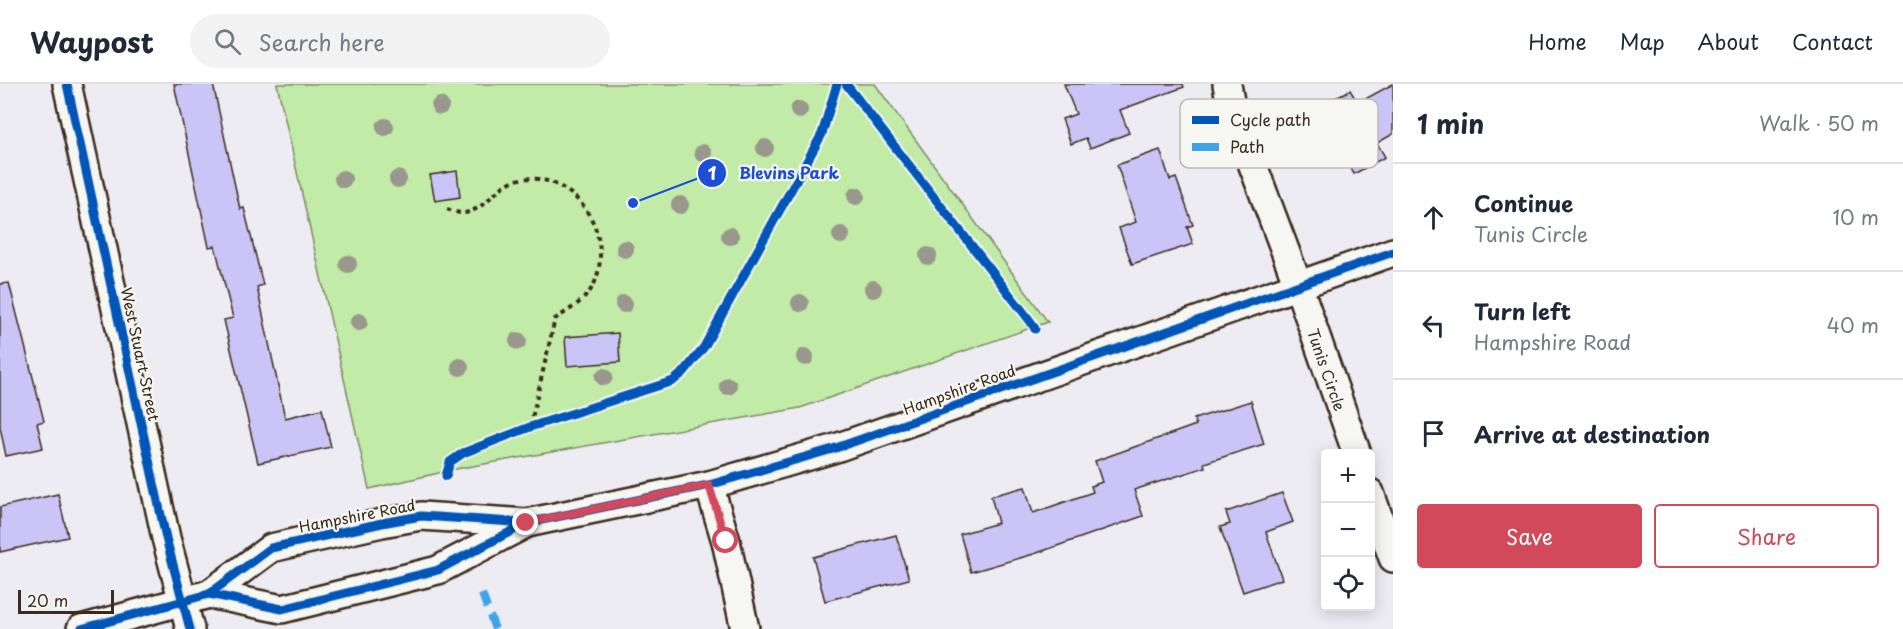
<!DOCTYPE html>
<html lang="en">
<head>
<meta charset="utf-8">
<style>
	body { margin:0; font-family:"Playpen Sans",sans-serif; background:#f2f2f3; color:#1f2937 }
	.controls { position:absolute; right:18px; bottom:18px; display:grid; overflow:hidden; border-radius:6px; box-shadow:0 3px 15px #0003 }
	.controls button { width:54px; height:54px; display:grid; place-items:center; padding:0; border:0; border-bottom:2px solid #e0e1e3; background:#fff; color:#1f2937; font:30px sans-serif }
	.scale { position:absolute; left:18px; bottom:15px; width:96px; box-sizing:border-box; padding-left:6px; border:3px solid #3b2a1e; border-top:0; font-size:16px; line-height:21px; white-space:nowrap; color:#3b2a1e; -webkit-text-stroke:4px #f6f6f2; paint-order:stroke }
	.stop { position:absolute; width:18px; height:18px; margin:-14px; border:4px solid #d1495b; border-radius:50%; background:#fff }
	.stop.end { background:#d1495b; border-color:#fff; box-shadow:0 2px 6px #0008 }
	.list { margin:0; padding:0; list-style:none }
	h2 { display:flex; justify-content:space-between; align-items:center; height:78px; margin:0; padding:0 24px; font-size:26px }
	h2 small { font-size:20px; font-weight:400; color:#747a83 }
	.list li { display:grid; grid-template-columns:39px 1fr auto; gap:18px; align-items:center; box-sizing:border-box; height:108px; padding:0 24px; border-top:2px solid #e0e1e3 }
	.list b { display:block; font-size:22px; white-space:nowrap }
	.list p { margin:0; font-size:20px; white-space:nowrap; color:#747a83 }
	.list em { font-size:20px; font-style:normal; color:#747a83 }
	.actions { display:flex; gap:12px; padding:18px 24px }
	.actions a { flex:1; padding:14px 0; border:2px solid #d1495b; border-radius:6px; text-align:center; font-size:21px; color:#d1495b }
	.actions .main { background:#d1495b; color:#fff }
	.icon { flex:none; width:33px; height:33px; fill:none; stroke:currentColor; stroke-width:2; stroke-linecap:round; stroke-linejoin:round }
	.map { position:relative; flex:none; width:1393px; height:545px; overflow:hidden }
	header { display:flex; align-items:center; gap:36px; box-sizing:border-box; height:84px; padding:0 30px; background:#fff; border-bottom:2px solid #e0e1e3 }
	header strong { font-size:28px }
	nav { display:flex; gap:33px; margin-inline-start:auto; font-size:21px }
	.search { width:420px; height:54px; background:#f2f2f3; display:flex; align-items:center; gap:15px; box-sizing:border-box; padding:0 21px; border-radius:33px; color:#747a83; font-size:22px }
	main { display:flex }
	aside { flex:1; background:#fff }
	.map>svg:first-child { display:block }
	.green { fill:#c1eba7; stroke:#7e8a62; stroke-width:1.5 }
	.building { fill:#cbc4f7; stroke:#3b2a1e; stroke-width:1.5 }
	.lines { fill:none; stroke-linecap:round; stroke-linejoin:round }
	.minor-casing { stroke:#3b2a1e; stroke-width:32 }
	.path { stroke:#3b2a1e; stroke-width:4; stroke-dasharray:4.5 4.5; stroke-linecap:butt }
	.minor { stroke:#f6f6f2; stroke-width:27 }
	.quiet { stroke:#3fa3ea; stroke-width:8; stroke-dasharray:15 8; stroke-linecap:butt }
	.cycleway-casing { stroke:#f6f6f2; stroke-width:13 }
	.cycleway { stroke:#0057b8; stroke-width:9 }
	.tree { fill:#9a978d }
	.route { stroke:#d1495b; stroke-width:8 }
	.labels { text-anchor:middle; dominant-baseline:central; stroke-width:4.5; stroke-linejoin:round; paint-order:stroke }
	.street-label { font-size:15px; fill:#3b2a1e; stroke:#f6f6f2 }
	.key { fill:#f6f6f2; stroke:#beb9b2; stroke-width:1.5 }
	.key-label { font-size:16px; fill:#3b2a1e }
	.leader { fill:none; stroke:#1d4ed8; stroke-width:2 }
	.callout-dot { fill:#1d4ed8; stroke:#f6f6f2; stroke-width:2 }
	.mark-label { font-size:18px; text-anchor:middle; font-weight:bold; fill:#fff }
	.callout-label { font-size:16px; text-anchor:middle; font-weight:bold; fill:#1d4ed8; stroke:#f6f6f2; stroke-width:4.5; stroke-linejoin:round; paint-order:stroke }
</style>
</head>
<body>
<header>
<strong>Waypost</strong>
<div class="search"><svg class="icon" aria-label="search" viewBox="0 0 24 24"><circle cx="10" cy="10" r="6"/><path d="M15 15l6 6"/></svg>Search here</div>
<nav><a>Home</a><a>Map</a><a>About</a><a>Contact</a></nav>
</header>
<main>
<div class="map">
<svg width="1393" height="545" viewBox="0 0 1393 545">
	<rect width="100%" height="100%" fill="#edecf3"/>
	<filter id="ink" filterUnits="userSpaceOnUse"><feTurbulence type="fractalNoise" baseFrequency=".0167" numOctaves="2"/><feDisplacementMap in="SourceGraphic" scale="12" xChannelSelector="R" yChannelSelector="G"/><feConvolveMatrix kernelMatrix="1 2 1 2 8 2 1 2 1" color-interpolation-filters="sRGB"/></filter>
	<g filter="url(#ink)">
		<path class="green" d="M 277,0 L 875,0 L 1048,238 L 800,324 L 456,385 L 369,405 Z"/>
		<g class="building">
			<path d="M 174,0 L 213,0 L 240,125 L 244,124 L 263,201 L 257,203 L 285,334 L 322,325 L 331,363 L 258,379 L 224,236 L 233,234 L 215,162 L 209,163 Z"/>
			<path d="M 1064,0 L 1183,0 L 1184,3 L 1120,26 L 1129,49 L 1090,64 L 1086,54 L 1071,60 L 1062,35 L 1076,30 Z"/>
			<path d="M 1393,0 L 1393,50 L 1377,59 L 1385,73 L 1354,90 L 1317,24 L 1350,6 L 1358,19 Z"/>
			<path d="M 1160,66 L 1170,96 L 1176,94 L 1193,141 L 1187,143 L 1193,160 L 1132,180 L 1119,144 L 1136,138 L 1117,81 Z"/>
			<path d="M 457,87 L 460,113 L 435,117 L 430,91 Z"/>
			<path d="M 9,199 L 44,337 L 37,339 L 43,364 L 6,372 L 0,343 L 0,200 Z"/>
			<path d="M 618,249 L 620,278 L 567,282 L 565,253 Z"/>
			<path d="M 1251,317 L 1264,360 L 1204,379 L 1205,383 L 1134,406 L 1143,432 L 1034,470 L 971,488 L 960,450 L 998,439 L 991,412 L 1025,403 L 1033,429 L 1093,408 L 1091,402 L 1102,398 L 1095,377 L 1196,341 L 1194,335 Z"/>
			<path d="M 1282,409 L 1293,438 L 1266,448 L 1282,495 L 1243,508 L 1220,443 L 1230,440 L 1226,428 Z"/>
			<path d="M 58,410 L 68,453 L 0,468 L 0,423 Z"/>
			<path d="M 896,451 L 909,495 L 825,517 L 813,473 Z"/>
		</g>
		<g class="lines">
			<g class="minor-casing">
				<g id="minor">
					<path d="M 67,0 L 166,454 L 190,545"/>
					<path id="s1" d="M 1227,0 L 1231,23 L 1298,201 L 1357,370"/>
					<path d="M 709,401 L 726,457 L 745,545"/>
					<path d="M 1370,409 L 1393,474"/>
					<path d="M 209,510 L 282,525 L 438,486 L 525,440"/>
					<path d="M 81,545 L 209,510 L 271,464 L 382,439 L 421,432 L 527,439 L 709,401 L 833,365 L 1393,168"/>
				</g>
			</g>
			<g class="path">
				<path d="M 846,0 L 1031,238 L 1035,245"/>
				<path d="M 447,125 C 453,127 460,130 465,129 C 494,123 497,89 538,95 C 575,101 600,135 600,171 C 600,181 598,193 593,202 C 585,217 569,226 555,235 L 530,343"/>
			</g>
			<use href="#minor" class="minor"/>
			<path class="quiet" d="M 482,510 L 495,545"/>
			<g class="cycleway-casing">
				<g id="cycleway">
					<path d="M 67,0 L 166,454 L 190,545"/>
					<path d="M 846,0 L 1031,238 L 1035,245"/>
					<path d="M 446,392 L 450,378 L 463,369 L 530,343 L 673,297 L 684,288 L 704,263 L 822,50 L 837,0"/>
					<path d="M 209,510 L 282,525 L 438,486 L 527,439"/>
					<path d="M 81,545 L 209,510 L 271,464 L 382,439 L 421,432 L 527,439 L 709,401 L 833,365 L 1393,168"/>
				</g>
			</g>
			<use href="#cycleway" class="cycleway"/>
		</g>
		<g class="tree">
			<circle cx="440" cy="22" r="9"/>
			<circle cx="799" cy="26" r="9"/>
			<circle cx="385" cy="43" r="9"/>
			<circle cx="765" cy="64" r="9"/>
			<circle cx="703" cy="69" r="9"/>
			<circle cx="343" cy="95" r="9"/>
			<circle cx="398" cy="95" r="9"/>
			<circle cx="856" cy="112" r="9"/>
			<circle cx="680" cy="121" r="9"/>
			<circle cx="841" cy="151" r="9"/>
			<circle cx="730" cy="152" r="9"/>
			<circle cx="625" cy="165" r="9"/>
			<circle cx="928" cy="172" r="9"/>
			<circle cx="348" cy="180" r="9"/>
			<circle cx="873" cy="205" r="9"/>
			<circle cx="800" cy="219" r="9"/>
			<circle cx="624" cy="220" r="9"/>
			<circle cx="359" cy="238" r="9"/>
			<circle cx="518" cy="257" r="9"/>
			<circle cx="805" cy="273" r="9"/>
			<circle cx="460" cy="283" r="9"/>
			<circle cx="604" cy="293" r="9"/>
			<circle cx="728" cy="302" r="9"/>
		</g>
	</g>
	<g class="lines" filter="url(#ink)">
		<path class="route" d="M 526,439 L 709,401 L 726,457"/>
	</g>
	<g class="labels">
		<g class="street-label">
			<text transform="translate(141 270) rotate(78)">West Stuart Street</text>
			<text stroke="none"><textPath href="#s1" startOffset="303">Tunis Circle</textPath></text>
			<text transform="translate(959 305) rotate(-20)">Hampshire Road</text>
			<text transform="translate(357 431) rotate(-11)">Hampshire Road</text>
		</g>
	</g>
	<rect x="1180" y="15" width="198" height="69" rx="9" class="key"/>
	<rect x="1192" y="32" width="27" height="8" fill="#0057b8"/>
	<rect x="1192" y="59" width="27" height="8" fill="#3fa3ea"/>
	<g class="key-label">
		<text x="1230" y="42">Cycle path</text>
		<text x="1230" y="69">Path</text>
	</g>
	<path class="leader" d="M633 119L712 89"/>
	<g class="callout-dot">
		<circle cx="633" cy="119" r="6"/>
		<circle cx="712" cy="89" r="15"/>
	</g>
	<g class="mark-label">
		<text x="712" y="96">1</text>
	</g>
	<g class="callout-label">
		<text x="789" y="95">Blevins Park</text>
	</g>
</svg>
<div class="controls">
<button>+</button>
<button>−</button>
<button><svg class="icon" aria-label="locate" viewBox="0 0 24 24"><circle cx="12" cy="12" r="6"/><path d="M12 2v4M12 18v4M2 12h4M18 12h4"/></svg></button>
</div>
<div class="scale">20 m</div>
<div class="stop" style="left:726px;top:457px"></div>
<div class="stop end" style="left:526px;top:439px"></div>
</div>
<aside>
<h2>1 min<small>Walk · 50 m</small></h2>
<ul class="list">
<li><svg class="icon" aria-label="ahead" viewBox="0 0 24 24"><path d="M12 20V5M6 11l6-6 6 6"/></svg><div><b>Continue</b><p>Tunis Circle</p></div><em>10 m</em></li>
<li><svg class="icon" aria-label="left" viewBox="0 0 24 24"><path d="M17 20v-9H6M10 6l-5 5 5 5"/></svg><div><b>Turn left</b><p>Hampshire Road</p></div><em>40 m</em></li>
<li><svg class="icon" aria-label="arrive" viewBox="0 0 24 24"><path d="M6 21V4h12l-3 4 3 4H6"/></svg><div><b>Arrive at destination</b></div></li>
</ul>
<div class="actions"><a class="main">Save</a><a>Share</a></div>
</aside>
</main>
</body>
</html>
